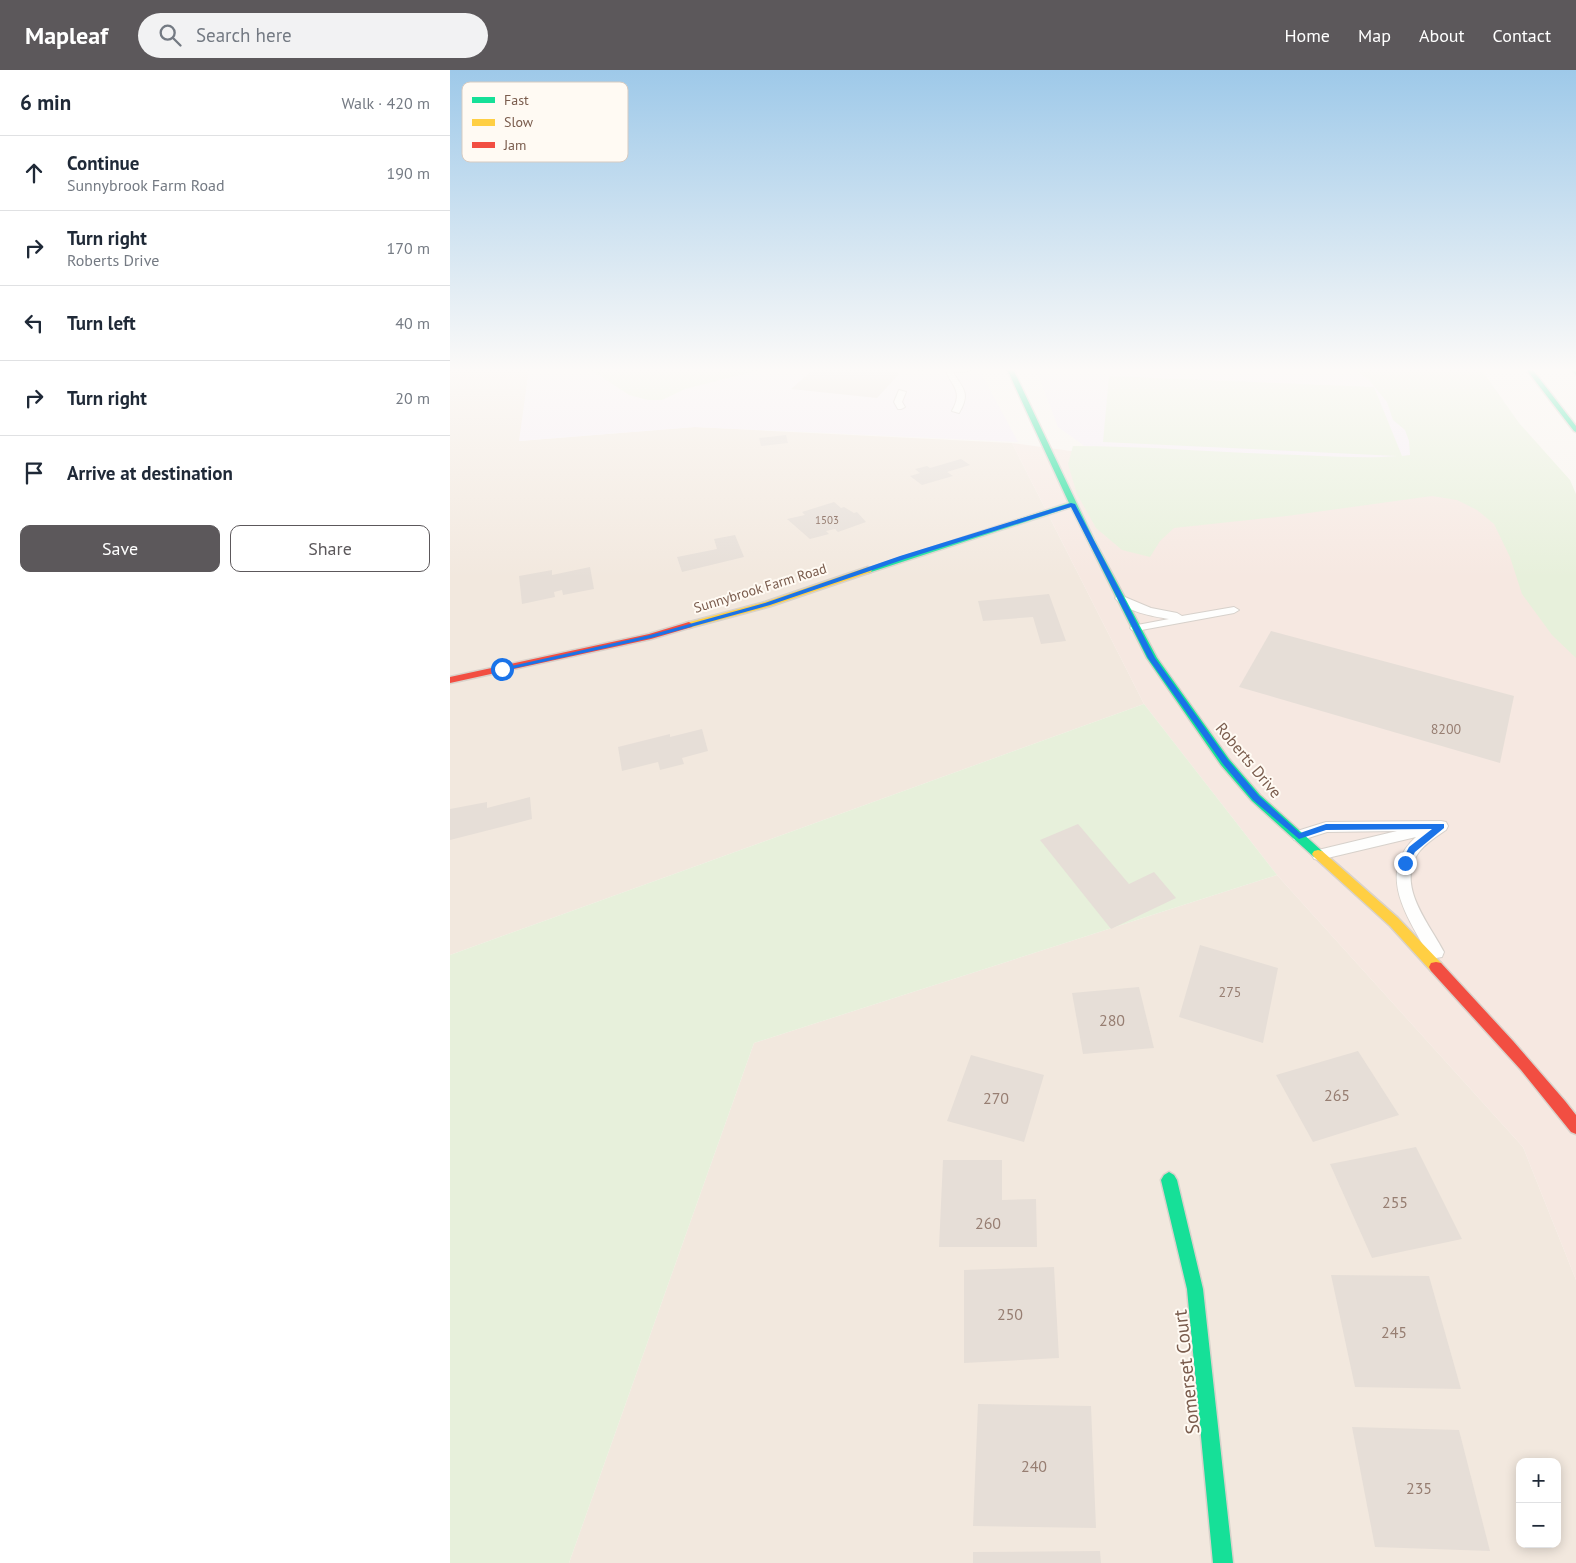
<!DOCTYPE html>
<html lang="en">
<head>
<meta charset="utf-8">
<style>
	body { margin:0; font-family:"PT Sans",sans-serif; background:#f2f2f3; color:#1f2937 }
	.controls { position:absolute; right:15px; bottom:15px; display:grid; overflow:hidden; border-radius:10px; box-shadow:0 2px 12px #0003 }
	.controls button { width:45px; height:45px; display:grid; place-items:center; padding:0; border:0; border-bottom:1px solid #e0e1e3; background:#fff; color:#1f2937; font:25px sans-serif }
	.stop { position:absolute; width:15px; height:15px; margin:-11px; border:4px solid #1a73e8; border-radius:50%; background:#fff }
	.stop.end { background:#1a73e8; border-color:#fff; box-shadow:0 1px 5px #0008 }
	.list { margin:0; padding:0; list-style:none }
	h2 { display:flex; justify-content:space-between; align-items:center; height:65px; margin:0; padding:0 20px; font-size:21px }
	h2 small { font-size:16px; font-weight:400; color:#747a83 }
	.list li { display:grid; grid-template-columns:32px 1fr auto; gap:15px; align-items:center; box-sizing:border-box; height:75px; padding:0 20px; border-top:1px solid #e0e1e3 }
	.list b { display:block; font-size:19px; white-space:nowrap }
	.list p { margin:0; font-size:16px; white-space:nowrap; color:#747a83 }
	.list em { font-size:16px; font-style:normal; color:#747a83 }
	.actions { display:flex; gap:10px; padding:15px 20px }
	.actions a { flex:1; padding:11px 0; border:1px solid #5c585b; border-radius:10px; text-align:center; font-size:18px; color:#5c585b }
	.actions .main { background:#5c585b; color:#fff }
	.icon { flex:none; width:28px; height:28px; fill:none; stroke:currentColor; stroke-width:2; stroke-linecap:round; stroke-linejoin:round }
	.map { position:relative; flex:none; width:1126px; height:1493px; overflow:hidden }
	header { display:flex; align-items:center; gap:30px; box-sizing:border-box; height:70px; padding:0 25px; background:#5c585b; color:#fff }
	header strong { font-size:24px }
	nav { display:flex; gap:28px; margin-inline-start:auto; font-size:18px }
	.search { width:350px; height:45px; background:#f2f2f3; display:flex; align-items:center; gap:12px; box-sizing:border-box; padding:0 18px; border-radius:28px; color:#747a83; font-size:19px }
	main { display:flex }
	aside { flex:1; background:#fff }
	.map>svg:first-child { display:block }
	.residential { fill:#f2e8de; fill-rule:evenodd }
	.commercial { fill:#f6e8e1 }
	.education { fill:#f6eef6 }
	.green { fill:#e7f0db }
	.building { fill:#e6ded7 }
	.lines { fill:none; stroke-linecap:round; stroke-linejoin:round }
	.lane-casing { stroke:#d7d1cb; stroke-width:2 }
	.fast-casing { stroke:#d9d2cb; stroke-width:3 }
	.slow-casing { stroke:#d9d2cb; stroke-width:3 }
	.jam-casing { stroke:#d9d2cb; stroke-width:3 }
	.lane { fill:#fefefd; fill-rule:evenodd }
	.fast { fill:#16e098; fill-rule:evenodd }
	.slow { fill:#ffcf43; fill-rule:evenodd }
	.jam { fill:#f24e42; fill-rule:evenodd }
	.route { fill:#1a73e8 }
	.labels { text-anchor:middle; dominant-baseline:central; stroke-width:4; stroke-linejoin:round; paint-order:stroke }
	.far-number-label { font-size:11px; fill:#977e72 }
	.far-street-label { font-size:14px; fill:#7a5c4d; stroke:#fffaf3 }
	.number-label { font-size:14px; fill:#977e72 }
	.street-label { font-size:16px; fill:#7a5c4d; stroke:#fffaf3 }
	.near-number-label { font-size:16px; fill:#977e72 }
	.near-street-label { font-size:19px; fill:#7a5c4d; stroke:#fffaf3 }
	.key { fill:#fffaf3; stroke:#d7cbc1; stroke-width:1 }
	.key-label { font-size:14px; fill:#7a5c4d }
</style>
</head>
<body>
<header>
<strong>Mapleaf</strong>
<div class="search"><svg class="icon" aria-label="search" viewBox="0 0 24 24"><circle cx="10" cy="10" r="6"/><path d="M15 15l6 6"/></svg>Search here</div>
<nav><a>Home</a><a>Map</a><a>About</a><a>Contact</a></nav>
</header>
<main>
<aside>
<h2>6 min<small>Walk · 420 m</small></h2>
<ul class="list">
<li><svg class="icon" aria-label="ahead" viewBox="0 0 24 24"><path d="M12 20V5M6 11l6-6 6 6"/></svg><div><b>Continue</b><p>Sunnybrook Farm Road</p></div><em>190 m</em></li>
<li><svg class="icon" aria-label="right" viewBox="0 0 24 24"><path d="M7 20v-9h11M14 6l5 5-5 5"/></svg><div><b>Turn right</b><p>Roberts Drive</p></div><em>170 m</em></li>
<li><svg class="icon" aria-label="left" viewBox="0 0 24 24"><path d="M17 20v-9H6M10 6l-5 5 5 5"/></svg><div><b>Turn left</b></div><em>40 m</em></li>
<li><svg class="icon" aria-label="right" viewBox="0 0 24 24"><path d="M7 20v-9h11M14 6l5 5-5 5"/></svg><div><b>Turn right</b></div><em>20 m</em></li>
<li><svg class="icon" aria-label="arrive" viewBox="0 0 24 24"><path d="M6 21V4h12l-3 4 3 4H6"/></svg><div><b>Arrive at destination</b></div></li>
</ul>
<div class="actions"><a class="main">Save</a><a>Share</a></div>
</aside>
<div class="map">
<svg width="1126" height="1493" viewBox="0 0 1126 1493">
	<rect width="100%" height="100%" fill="#f9f5f0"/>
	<g class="residential">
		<path d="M 0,299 L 79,299 L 70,371 L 245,357 L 562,373 L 694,634 L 0,885 Z"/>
		<path d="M 827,805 L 1073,1077 L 1126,1210 L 1126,1493 L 119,1493 L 304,973 ZM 1070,1392 L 1107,1392 L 1107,1474 L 1070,1474 Z"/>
	</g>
	<path class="commercial" d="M 562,373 L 636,383 L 1052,405 L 1126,534 L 1126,1210 L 1073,1077 L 827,805 L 694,634 Z"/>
	<g class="education">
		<path d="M 79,299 L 529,299 L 568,372 L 245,357 L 69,371 Z"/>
		<path d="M 586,299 L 971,299 L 978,387 L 937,392 L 636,377 L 608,357 Z"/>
	</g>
	<g class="green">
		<path d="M 140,299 L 313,299 L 235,319 L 212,330 L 198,330 L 179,325 Z"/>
		<path d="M 905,299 L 1031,299 L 1069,353 L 1120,410 L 1126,424 L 1126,588 L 1102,565 L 1072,524 L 1060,487 L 1044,454 L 1027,440 L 1007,430 L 982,426 L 837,446 L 724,458 L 710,471 L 700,487 L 672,480 L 646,458 L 627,424 L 618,394 L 623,376 C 698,376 773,383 848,385 C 881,386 915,389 947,386 L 653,372 L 659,306 L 924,317 L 952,386 L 960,385 L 959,371 L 955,360 L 943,350 L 937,332 L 918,309 Z"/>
		<path d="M 694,634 L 827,805 L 304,973 L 119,1493 L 0,1493 L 0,885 Z"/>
	</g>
	<g class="building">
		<path d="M 364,299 L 441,299 L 438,302 L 450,303 L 427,328 L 341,319 Z"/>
		<path d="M 336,365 L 338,373 L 311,376 L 309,368 Z"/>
		<path d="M 511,389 L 520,395 L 497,402 L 503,406 L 472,415 L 460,406 L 470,403 L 465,399 L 477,396 L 480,398 Z"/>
		<path d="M 384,432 L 391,438 L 394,437 L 404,443 L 407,442 L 416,452 L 388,462 L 385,459 L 376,461 L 379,464 L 360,469 L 337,449 L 355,445 L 352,442 Z"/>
		<path d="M 285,465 L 294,487 L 232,502 L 227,487 L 267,479 L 264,469 Z"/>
		<path d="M 140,497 L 144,519 L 113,525 L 112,520 L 104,522 L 105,527 L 72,534 L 69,506 L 102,500 L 102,505 Z"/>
		<path d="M 599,524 L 616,571 L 591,574 L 583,547 L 533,551 L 528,531 Z"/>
		<path d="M 821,561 L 1064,626 L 1050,693 L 789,617 Z"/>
		<path d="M 252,659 L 258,681 L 232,688 L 234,694 L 210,700 L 208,692 L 172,701 L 168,677 L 220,664 L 220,667 Z"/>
		<path d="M 80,727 L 82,749 L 0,770 L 0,739 L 37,732 L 37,738 Z"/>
		<path d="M 628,754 L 679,814 L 704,802 L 726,828 L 661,859 L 590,770 Z"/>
		<path d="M 750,875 L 828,898 L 813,973 L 729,947 Z"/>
		<path d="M 689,917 L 704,978 L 633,984 L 622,923 Z"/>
		<path d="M 908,981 L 949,1045 L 863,1072 L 826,1005 Z"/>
		<path d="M 521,985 L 594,1005 L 574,1072 L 497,1051 Z"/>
		<path d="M 966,1077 L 1012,1169 L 922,1188 L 880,1094 Z"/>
		<path d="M 493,1090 L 552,1090 L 552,1130 L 586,1129 L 587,1177 L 489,1177 Z"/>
		<path d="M 604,1197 L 609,1288 L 514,1293 L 514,1200 Z"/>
		<path d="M 881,1205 L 979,1206 L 1011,1319 L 905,1317 Z"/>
		<path d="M 528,1334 L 641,1336 L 646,1458 L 523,1456 Z"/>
		<path d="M 902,1357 L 1009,1360 L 1040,1481 L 925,1477 Z"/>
		<path d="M 650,1481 L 651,1493 L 523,1493 L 523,1482 Z"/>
	</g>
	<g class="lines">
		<g class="lane-casing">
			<g id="lane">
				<path d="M 465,299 L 475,299 L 471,301 Z"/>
				<path d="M 495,299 L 521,299 L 517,301 L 503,302 C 513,319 521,323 509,343 L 502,341 C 514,320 501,316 495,299 Z"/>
				<path d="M 449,320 L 456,322 L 452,332 L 455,337 L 451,339 L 448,339 L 444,332 Z"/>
				<path d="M 670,525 L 701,538 L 727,543 L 732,546 L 784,537 L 789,540 L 784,543 L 686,561 L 682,560 L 680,558 L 682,556 L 719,549 C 701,546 677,542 665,528 Z"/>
				<path d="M 991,751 L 996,752 L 998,756 L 996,760 C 987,766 976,773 969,782 C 945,815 979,853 994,882 L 992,887 L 986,888 L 980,887 C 959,849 925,804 966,767 L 869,790 L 864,789 L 862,785 L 864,781 L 947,761 L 877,762 L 849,771 L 844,770 L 842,766 L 844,762 L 876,752 Z"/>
			</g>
		</g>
		<g class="fast-casing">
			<g id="fast">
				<path d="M 557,299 L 563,299 L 644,470 L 707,588 L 779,689 L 810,725 L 872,781 L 874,784 L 872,787 L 864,787 L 802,731 L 771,695 L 697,588 L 621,437 L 421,502 L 418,503 L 414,500 L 619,433 Z"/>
				<path d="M 1076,299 L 1082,299 L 1126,356 L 1126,362 L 1124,361 Z"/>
				<path d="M 1120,299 L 1126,299 L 1126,305 Z"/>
				<path d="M 719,1102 L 724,1105 L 727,1110 L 753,1219 L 783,1493 L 763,1493 L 737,1219 L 711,1110 L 714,1105 Z"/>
			</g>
		</g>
		<g class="slow-casing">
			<g id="slow">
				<path d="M 418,497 L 422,500 L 421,502 L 321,536 L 239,558 L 235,555 L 236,553 L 315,532 Z"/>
				<path d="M 868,780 L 872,781 L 948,848 L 991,893 L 993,897 L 991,901 L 986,902 L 981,901 L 940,856 L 864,787 L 862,784 L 864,781 Z"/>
			</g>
		</g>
		<g class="jam-casing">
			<g id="jam">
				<path d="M 239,552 L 243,555 L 242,557 L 201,569 L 0,613 L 0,607 L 199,564 Z"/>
				<path d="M 986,892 L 991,893 L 1063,971 L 1115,1031 L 1126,1045 L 1126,1064 L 1121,1062 L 1071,1000 L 981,901 L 979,897 L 981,893 Z"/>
			</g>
		</g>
		<use href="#lane" class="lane"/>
		<use href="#fast" class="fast"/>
		<use href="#slow" class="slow"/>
		<use href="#jam" class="jam"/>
	</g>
	<linearGradient id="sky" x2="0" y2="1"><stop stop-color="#9ec9e9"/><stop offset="0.59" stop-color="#fcfaf8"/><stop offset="1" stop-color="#fcfaf8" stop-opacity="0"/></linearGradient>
	<rect width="1126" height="508" fill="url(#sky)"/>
	<path class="route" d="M 621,433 L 625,434 L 705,588 L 778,690 L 809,726 L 850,763 L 876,754 L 994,754 L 994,758 L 965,782 L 958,795 L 955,796 L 951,793 L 959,777 L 982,759 L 876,760 L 849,769 L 803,730 L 773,694 L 698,588 L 621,437 L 455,489 L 320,535 L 201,568 L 52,601 L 48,599 L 200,565 L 315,533 L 450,486 Z"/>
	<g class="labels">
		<g class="far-number-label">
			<text x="377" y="450">1503</text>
		</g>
		<g class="far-street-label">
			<text transform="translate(310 518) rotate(-17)">Sunnybrook Farm Road</text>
		</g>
		<g class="number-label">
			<text x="996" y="659">8200</text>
			<text x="780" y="922">275</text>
		</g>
		<g class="street-label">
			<text transform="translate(799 690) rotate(50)">Roberts Drive</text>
		</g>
		<g class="near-number-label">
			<text x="662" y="950">280</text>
			<text x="887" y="1025">265</text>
			<text x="546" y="1028">270</text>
			<text x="945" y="1132">255</text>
			<text x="538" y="1153">260</text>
			<text x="560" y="1244">250</text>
			<text x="944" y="1262">245</text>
			<text x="584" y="1396">240</text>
			<text x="969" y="1418">235</text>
		</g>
		<g class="near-street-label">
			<text transform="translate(736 1302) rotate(-96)">Somerset Court</text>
		</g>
	</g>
	<rect x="12" y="12" width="166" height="80" rx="8" class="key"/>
	<rect x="22" y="27" width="23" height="6" fill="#16e098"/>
	<rect x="22" y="49" width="23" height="7" fill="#ffcf43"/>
	<rect x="22" y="72" width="23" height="6" fill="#f24e42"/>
	<g class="key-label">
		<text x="54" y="35">Fast</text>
		<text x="54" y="57">Slow</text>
		<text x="54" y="80">Jam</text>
	</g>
</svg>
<div class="controls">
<button>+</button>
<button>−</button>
</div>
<div class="stop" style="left:52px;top:599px"></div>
<div class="stop end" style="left:955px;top:793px"></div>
</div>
</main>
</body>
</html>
